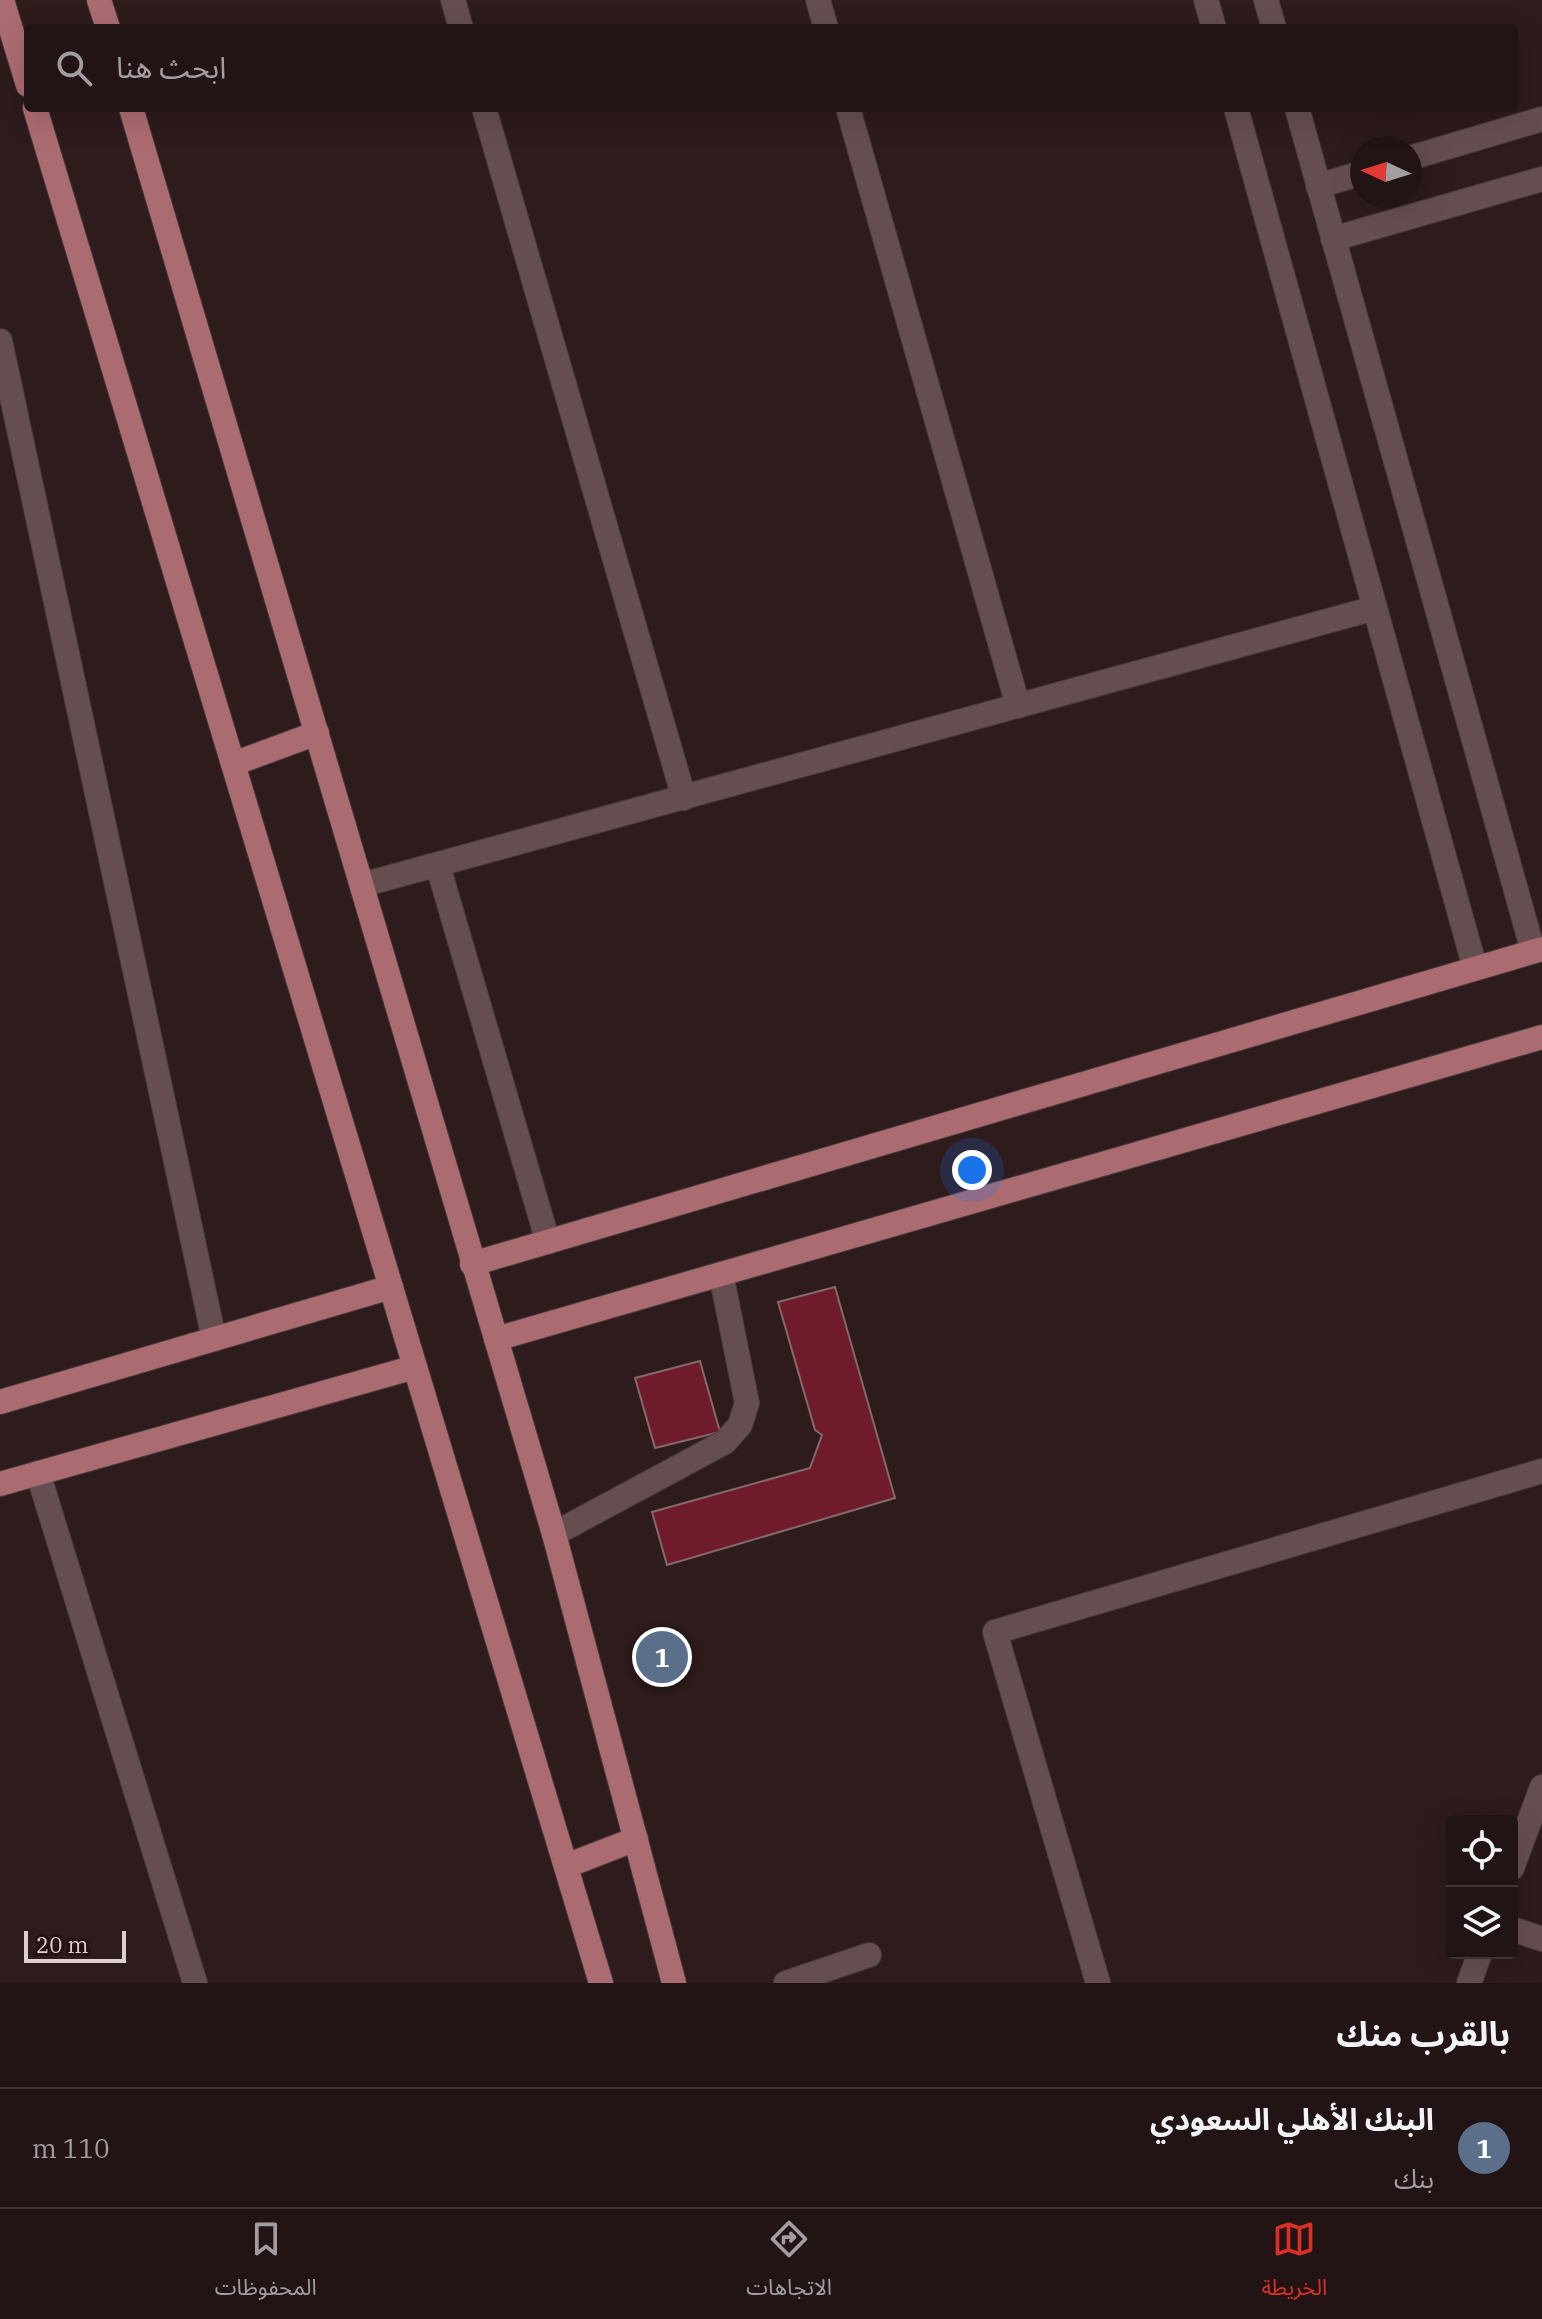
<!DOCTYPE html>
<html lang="ar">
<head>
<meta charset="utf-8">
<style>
	body { margin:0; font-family:"IBM Plex Serif","Noto Sans Arabic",serif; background:#2a1d1e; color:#f1f3f6; direction:rtl }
	.controls { position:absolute; right:24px; bottom:24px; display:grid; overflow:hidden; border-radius:8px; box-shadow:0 8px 32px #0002 }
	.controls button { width:72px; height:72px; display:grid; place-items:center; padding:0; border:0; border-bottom:2px solid #3f3334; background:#221415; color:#f1f3f6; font:40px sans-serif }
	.compass { position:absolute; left:1350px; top:136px; width:72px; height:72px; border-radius:50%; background:#221415; box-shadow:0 8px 32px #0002; rotate:274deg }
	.scale { position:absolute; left:24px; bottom:20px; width:102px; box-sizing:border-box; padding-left:8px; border:4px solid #ddcfd0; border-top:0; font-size:22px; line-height:28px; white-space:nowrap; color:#ddcfd0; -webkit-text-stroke:6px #241113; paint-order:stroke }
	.you { position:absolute; left:972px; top:1170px; width:28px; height:28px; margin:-20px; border:6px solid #fff; border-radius:50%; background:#1a73e8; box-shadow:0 0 0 12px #1a73e833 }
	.badge { display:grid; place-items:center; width:52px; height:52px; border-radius:50%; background:#d93025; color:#fff; font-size:26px; font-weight:700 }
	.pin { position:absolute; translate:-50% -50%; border:4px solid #fff; box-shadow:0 2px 8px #0006 }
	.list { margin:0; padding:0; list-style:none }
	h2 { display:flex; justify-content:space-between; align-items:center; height:104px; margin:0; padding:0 32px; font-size:34px }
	h2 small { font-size:26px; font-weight:400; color:#a29ea0 }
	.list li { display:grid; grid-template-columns:52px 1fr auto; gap:24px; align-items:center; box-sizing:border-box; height:120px; padding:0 32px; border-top:2px solid #3f3334 }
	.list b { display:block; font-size:30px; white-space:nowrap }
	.list p { margin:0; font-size:26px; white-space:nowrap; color:#a29ea0 }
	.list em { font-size:26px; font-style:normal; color:#a29ea0 }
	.icon { flex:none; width:44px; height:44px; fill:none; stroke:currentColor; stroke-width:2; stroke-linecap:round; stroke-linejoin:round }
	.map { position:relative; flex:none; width:1542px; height:1983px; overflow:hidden; direction:ltr }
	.search { position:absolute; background:#221415; box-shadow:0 8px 32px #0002; left:24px; right:24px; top:24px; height:88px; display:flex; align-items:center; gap:20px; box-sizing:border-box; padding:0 28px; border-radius:8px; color:#a29ea0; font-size:30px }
	.sheet { height:224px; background:#221415 }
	nav { display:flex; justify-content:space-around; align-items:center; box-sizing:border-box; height:112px; border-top:2px solid #3f3334; background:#221415; font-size:22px; color:#a29ea0 }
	nav a { display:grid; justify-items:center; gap:4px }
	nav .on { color:#d93025 }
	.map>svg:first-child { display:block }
	.building { fill:#701b2b; stroke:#82696b; stroke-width:2 }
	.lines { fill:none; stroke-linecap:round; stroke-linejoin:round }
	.minor-casing { stroke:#493a3b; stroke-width:26 }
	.major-casing { stroke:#493a3b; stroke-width:26 }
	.minor { stroke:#654e4f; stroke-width:24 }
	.major { stroke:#ab6c71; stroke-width:24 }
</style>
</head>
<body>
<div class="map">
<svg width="1542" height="1983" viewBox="0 0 1542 1983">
	<rect width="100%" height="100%" fill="#2e1b1c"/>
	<g class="building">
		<path d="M 835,1287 L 895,1498 L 667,1565 L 652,1512 L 810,1468 L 822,1435 L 815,1430 L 778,1302 Z"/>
		<path d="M 700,1361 L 720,1432 L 655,1448 L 635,1378 Z"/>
	</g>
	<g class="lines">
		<g class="minor-casing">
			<g id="minor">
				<path d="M 453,0 L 461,28"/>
				<path d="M 818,0 L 826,28"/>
				<path d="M 1206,0 L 1214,28"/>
				<path d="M 1266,0 L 1274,28"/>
				<path d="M 484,108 L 684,798"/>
				<path d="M 848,108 L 1018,706"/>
				<path d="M 1236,108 L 1475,968"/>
				<path d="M 1297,108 L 1533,951"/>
				<path d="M 1410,158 L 1542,119"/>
				<path d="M 1318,186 L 1362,173"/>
				<path d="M 1333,239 L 1542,179"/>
				<path d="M 0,341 L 214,1339"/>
				<path d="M 438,866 L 548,1242"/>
				<path d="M 362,885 L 1375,608"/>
				<path d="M 38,1473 L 195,1983"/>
				<path d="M 554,1534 L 725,1442 L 740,1425 L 747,1403 L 721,1274"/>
				<path d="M 1512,1868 L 1542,1787"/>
				<path d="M 1512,1929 L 1542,1939"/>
				<path d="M 786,1983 L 869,1955"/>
				<path d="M 1098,1983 L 995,1632 L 1542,1471"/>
				<path d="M 1469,1983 L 1480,1953"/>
			</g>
		</g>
		<g class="major-casing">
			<g id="major">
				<path d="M 2,0 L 28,85"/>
				<path d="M 99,0 L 108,28"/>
				<path d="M 35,108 L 601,1983"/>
				<path d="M 131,108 L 554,1534 L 674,1983"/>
				<path d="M 233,764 L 317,733"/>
				<path d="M 472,1264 L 1542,949"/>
				<path d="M 496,1339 L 1542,1037"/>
				<path d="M 0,1402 L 391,1287"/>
				<path d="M 0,1484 L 415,1367"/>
				<path d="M 566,1866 L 636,1839"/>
			</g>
		</g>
		<use href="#minor" class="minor"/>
		<use href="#major" class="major"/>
	</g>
</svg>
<div class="controls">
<button><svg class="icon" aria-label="locate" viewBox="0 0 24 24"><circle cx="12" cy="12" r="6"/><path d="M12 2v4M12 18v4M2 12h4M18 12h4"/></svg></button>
<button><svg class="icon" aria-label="layers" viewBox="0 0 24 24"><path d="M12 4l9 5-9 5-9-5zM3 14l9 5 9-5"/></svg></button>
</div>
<svg class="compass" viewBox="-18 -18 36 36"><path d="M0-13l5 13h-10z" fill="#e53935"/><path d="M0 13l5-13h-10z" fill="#a29ea0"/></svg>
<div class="scale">20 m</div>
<div class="you"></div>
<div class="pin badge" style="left:662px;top:1657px;background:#5c6f8a">1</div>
<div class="search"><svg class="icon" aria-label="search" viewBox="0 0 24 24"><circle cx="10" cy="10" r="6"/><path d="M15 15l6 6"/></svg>ابحث هنا</div>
</div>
<section class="sheet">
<h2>بالقرب منك<small></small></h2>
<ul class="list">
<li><span class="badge" style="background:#5c6f8a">1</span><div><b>البنك الأهلي السعودي</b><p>بنك</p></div><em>110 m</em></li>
</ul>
</section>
<nav>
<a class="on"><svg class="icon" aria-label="map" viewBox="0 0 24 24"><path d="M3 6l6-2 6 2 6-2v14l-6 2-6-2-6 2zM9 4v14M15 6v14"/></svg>الخريطة</a>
<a><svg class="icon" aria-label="directions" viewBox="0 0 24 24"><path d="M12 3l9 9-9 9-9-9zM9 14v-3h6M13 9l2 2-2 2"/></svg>الاتجاهات</a>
<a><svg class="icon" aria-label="saved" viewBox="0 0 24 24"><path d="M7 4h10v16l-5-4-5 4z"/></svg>المحفوظات</a>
</nav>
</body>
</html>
